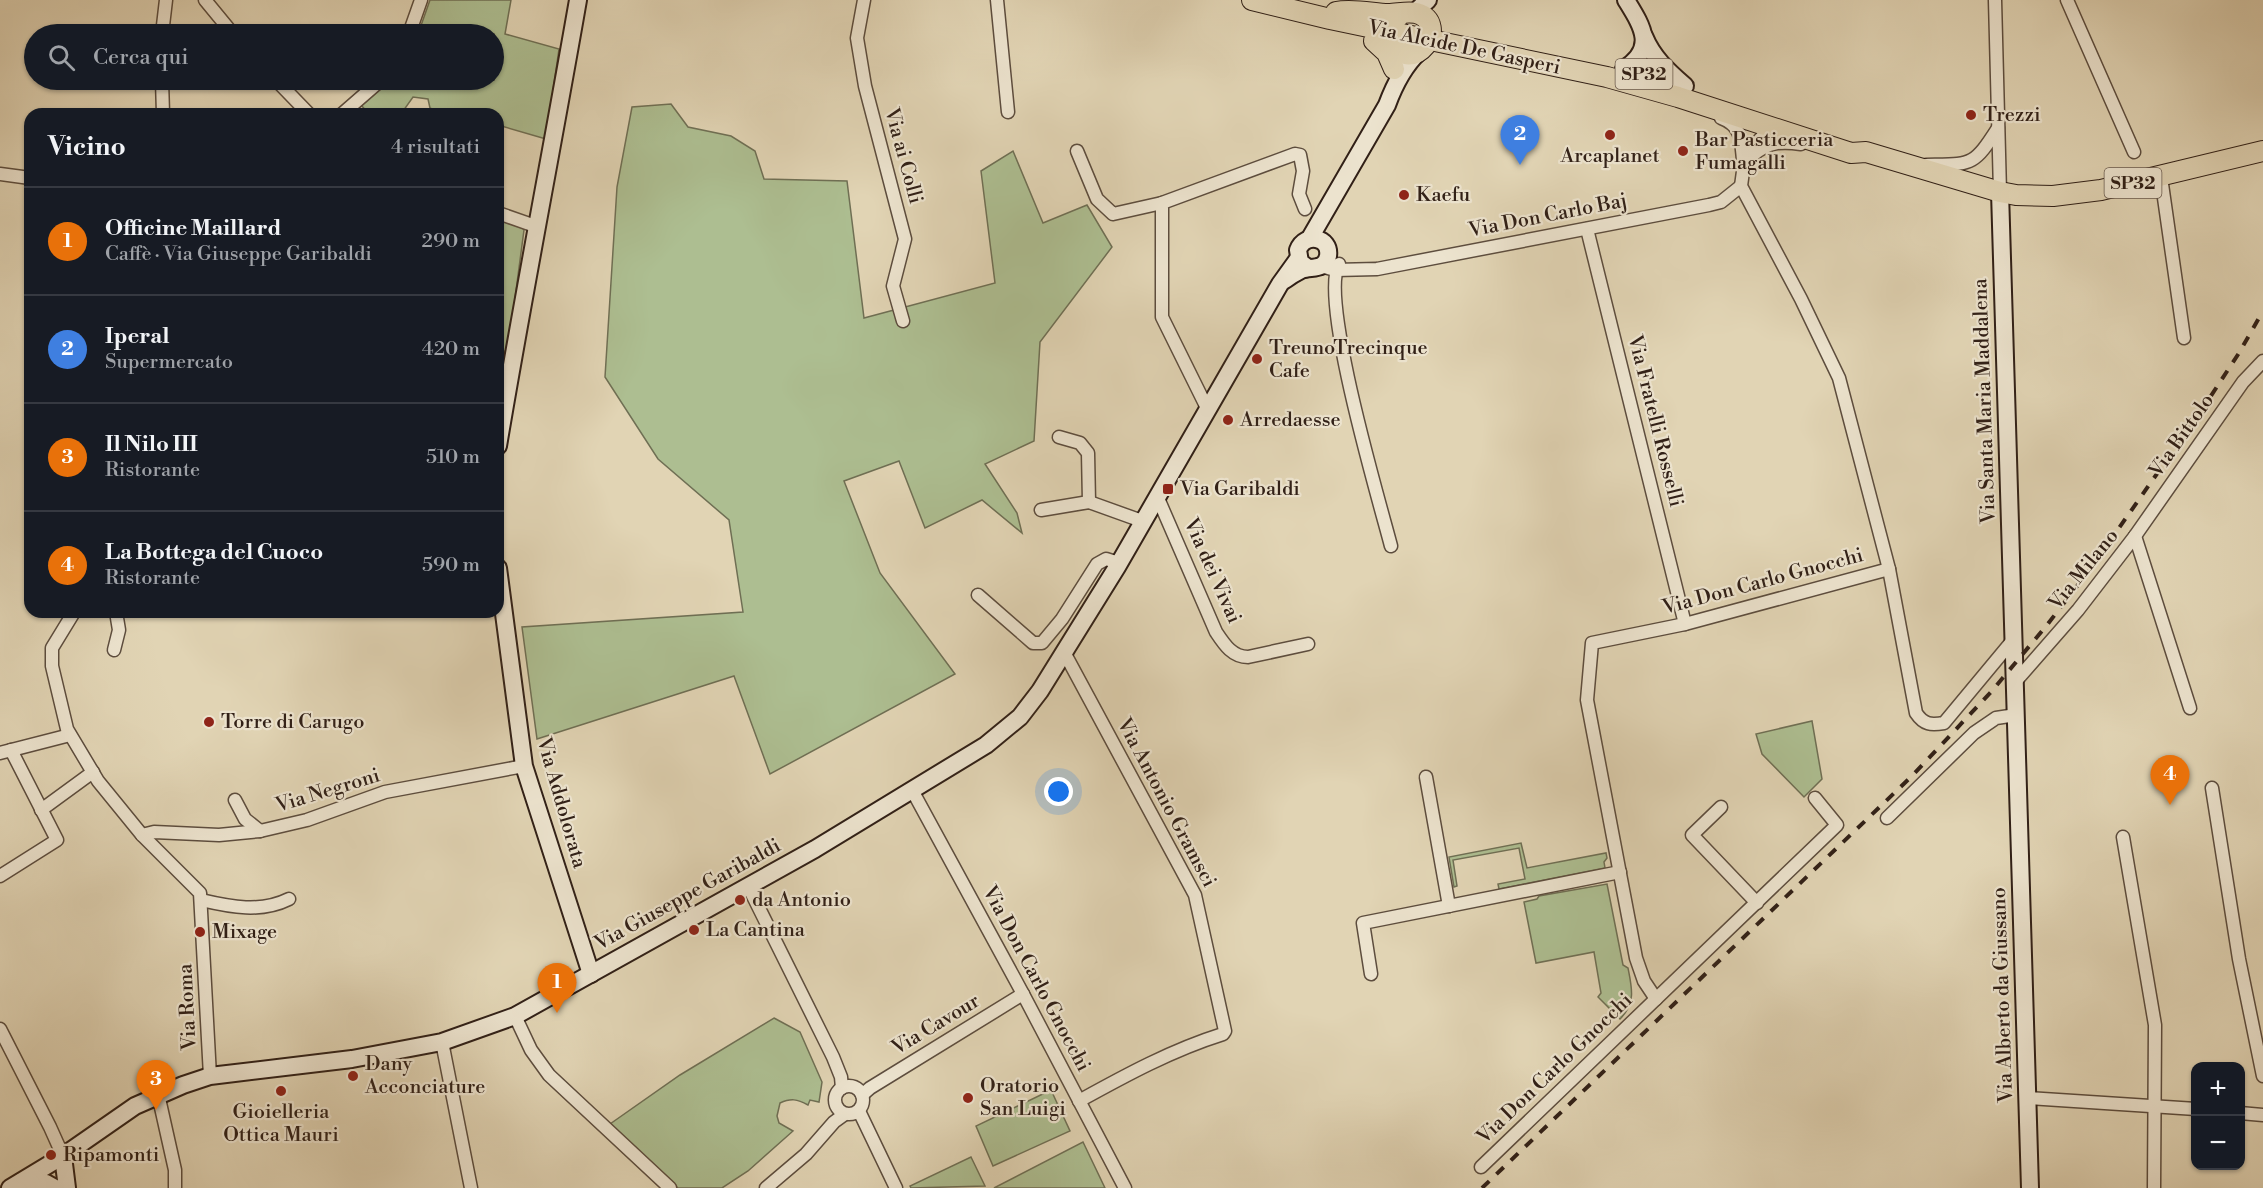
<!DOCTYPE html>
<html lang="it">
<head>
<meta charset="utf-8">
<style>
	body { margin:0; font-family:"Libre Bodoni",serif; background:#20242c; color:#f1f3f6 }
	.controls { position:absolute; right:18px; bottom:18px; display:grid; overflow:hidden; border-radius:12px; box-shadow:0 2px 4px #0004 }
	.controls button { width:54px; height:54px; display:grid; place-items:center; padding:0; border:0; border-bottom:2px solid #363941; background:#171b24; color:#f1f3f6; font:30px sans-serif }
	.you { position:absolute; left:1059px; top:792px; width:21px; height:21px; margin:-15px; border:4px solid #fff; border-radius:50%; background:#1a73e8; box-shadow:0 0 0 9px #1a73e833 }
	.badge { display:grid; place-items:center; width:39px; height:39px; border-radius:50%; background:#c59692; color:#fff; font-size:20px; font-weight:700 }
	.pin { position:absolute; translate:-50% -50px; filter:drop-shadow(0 2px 3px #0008) }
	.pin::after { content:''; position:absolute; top:32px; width:21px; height:18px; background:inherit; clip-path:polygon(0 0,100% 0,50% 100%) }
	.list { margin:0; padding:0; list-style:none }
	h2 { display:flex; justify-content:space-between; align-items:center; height:78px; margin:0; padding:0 24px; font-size:26px }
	h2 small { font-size:20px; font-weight:400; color:#9ea1a6 }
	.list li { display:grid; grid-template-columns:39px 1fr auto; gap:18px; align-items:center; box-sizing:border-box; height:108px; padding:0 24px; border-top:2px solid #363941 }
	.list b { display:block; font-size:22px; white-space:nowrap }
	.list p { margin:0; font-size:20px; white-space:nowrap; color:#9ea1a6 }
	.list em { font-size:20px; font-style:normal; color:#9ea1a6 }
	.icon { flex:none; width:33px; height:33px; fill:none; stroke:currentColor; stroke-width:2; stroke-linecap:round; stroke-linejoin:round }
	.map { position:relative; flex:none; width:2263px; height:1188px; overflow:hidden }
	.search { position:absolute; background:#171b24; box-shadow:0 2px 4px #0004; left:24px; top:24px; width:480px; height:66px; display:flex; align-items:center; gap:15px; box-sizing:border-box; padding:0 21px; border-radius:33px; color:#9ea1a6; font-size:22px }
	.panel { position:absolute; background:#171b24; box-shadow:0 2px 4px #0004; left:24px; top:108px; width:480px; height:510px; border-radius:18px }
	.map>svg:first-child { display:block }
	.green { fill:#adbe91; stroke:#6f6f54; stroke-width:1.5 }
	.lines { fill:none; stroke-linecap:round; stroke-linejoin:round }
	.street-casing { stroke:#5d4d3e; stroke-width:15 }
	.secondary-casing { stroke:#312017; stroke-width:20 }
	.primary-casing { stroke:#312017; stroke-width:22 }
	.street { stroke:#ece3ce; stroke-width:12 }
	.secondary { stroke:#ece3ce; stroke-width:16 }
	.primary { stroke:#e1d4b4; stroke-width:20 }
	.rail { stroke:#312017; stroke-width:4; stroke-dasharray:10 10; stroke-linecap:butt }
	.poi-dot { fill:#8f2418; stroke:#ece3ce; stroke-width:2 }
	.labels { text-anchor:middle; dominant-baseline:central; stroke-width:4.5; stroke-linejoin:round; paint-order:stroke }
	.shield { fill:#ece3ce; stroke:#695a4e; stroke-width:1.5 }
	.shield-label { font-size:18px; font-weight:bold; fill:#312017 }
	.street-label { font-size:20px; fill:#312017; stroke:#ece3ce }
	.poi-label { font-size:20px; fill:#312017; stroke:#ece3ce; text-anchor:start }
</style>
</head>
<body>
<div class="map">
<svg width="2263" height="1188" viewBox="0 0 2263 1188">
	<rect width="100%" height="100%" fill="#e1d4b4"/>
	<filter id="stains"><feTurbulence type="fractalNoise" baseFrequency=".00333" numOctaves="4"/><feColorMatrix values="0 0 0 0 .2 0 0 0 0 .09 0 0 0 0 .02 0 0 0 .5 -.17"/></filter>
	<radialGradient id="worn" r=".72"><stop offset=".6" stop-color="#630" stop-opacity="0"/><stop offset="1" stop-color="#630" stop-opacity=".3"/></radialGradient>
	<g class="green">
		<path d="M 430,0 L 511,0 L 505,34 L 559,49 L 546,139 L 498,125 L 498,114 L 441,114 L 430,108 L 428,99 L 413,97 L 401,114 L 369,114 L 361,105 L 389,80 L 494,80 L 494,34 L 418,34 Z"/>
		<path d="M 671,104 L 688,127 L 731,136 L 755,151 L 764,179 L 847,181 L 864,318 L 995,283 L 981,171 L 1013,151 L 1043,223 L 1087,205 L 1112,247 L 1040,342 L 1034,441 L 985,464 L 1017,513 L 1022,533 L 982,500 L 925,528 L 899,461 L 844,481 L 880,573 L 955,674 L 770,774 L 734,676 L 537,739 L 522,627 L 743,612 L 729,520 L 658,459 L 605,377 L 617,187 L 632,107 Z"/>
		<path d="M 498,217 L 521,226 L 524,230 L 510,336 L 506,350 L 500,356 L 498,356 Z"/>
		<path d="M 1812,721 L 1822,779 L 1804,797 L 1762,754 L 1756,734 Z"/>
		<path d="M 1521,843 L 1527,868 L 1606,853 L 1607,858 L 1604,862 L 1605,868 L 1499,889 L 1498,884 L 1525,879 L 1519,848 L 1453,860 L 1457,886 L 1454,887 L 1449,857 Z"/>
		<path d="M 1607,884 L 1623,965 L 1628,968 C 1632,988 1636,1003 1620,1019 L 1598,997 L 1601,993 L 1594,952 L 1536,963 L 1524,902 L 1537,899 L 1539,896 Z"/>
		<path d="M 774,1018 L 800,1032 L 822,1082 L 819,1102 L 810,1100 L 808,1105 C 797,1099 791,1098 780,1103 L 777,1116 L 779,1123 L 793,1131 L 748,1171 L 722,1188 L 678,1188 L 610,1124 L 680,1075 Z"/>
		<path d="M 1051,1090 L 1070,1131 L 993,1166 L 976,1126 Z"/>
		<path d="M 1083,1142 L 1105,1188 L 994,1188 Z"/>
		<path d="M 971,1157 L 985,1186 L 911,1188 L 910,1186 Z"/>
	</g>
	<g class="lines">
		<g class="street-casing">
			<g id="street">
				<path d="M 205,0 L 233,34"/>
				<path d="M 864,0 L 857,38 L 865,86 L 905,239 L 893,286 L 903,321"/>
				<path d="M 997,0 L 1008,112"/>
				<path d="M 1995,0 L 2000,192"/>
				<path d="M 2067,0 L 2134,152"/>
				<path d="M 162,34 L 166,0"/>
				<path d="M 409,34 L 421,0"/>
				<path d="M 162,80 L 163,114"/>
				<path d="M 276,80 L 309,114"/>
				<path d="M 342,114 L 381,80"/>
				<path d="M 1721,118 C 1742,126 1741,140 1743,160"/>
				<path d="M 1780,130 L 1761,138 L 1749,151 L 1744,164 L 1741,186 L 1801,299 L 1839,378 L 1889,569"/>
				<path d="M 1077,151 L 1097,199 L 1113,214 L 1162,203"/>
				<path d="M 1753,155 C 1768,142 1781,141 1801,144"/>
				<path d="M 1926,165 C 1972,164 1973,167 1998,128"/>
				<path d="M 0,174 L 30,178"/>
				<path d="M 2161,177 L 2184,338"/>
				<path d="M 498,213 L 538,227"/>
				<path d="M 1587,229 L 1685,624"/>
				<path d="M 1339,264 C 1319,298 1379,500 1391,546"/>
				<path d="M 1321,266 L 1335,270 L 1377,269 L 1709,205 L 1721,202 L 1741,186"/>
				<path d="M 1207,408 L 1162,317 L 1162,203 L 1295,154 L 1300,155 L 1303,171 L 1299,194 L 1305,209"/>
				<path d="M 1059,437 L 1080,443 L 1088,453 L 1089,502"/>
				<path d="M 1157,496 L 1216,632 C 1224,644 1232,657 1248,657 L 1308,644"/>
				<path d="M 1041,510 L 1089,502 L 1142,521"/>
				<path d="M 2135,536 L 2190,708"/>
				<path d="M 978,595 L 1033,643 L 1042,643 L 1062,619 L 1097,564 L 1106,559 L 1119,563"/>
				<path d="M 74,612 L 52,648 L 52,666 L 67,729 L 98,781 L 142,835 L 200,893 L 210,1076"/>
				<path d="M 114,650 L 119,630 L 116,612"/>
				<path d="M 1064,652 L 1195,895 L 1225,1031 L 1223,1034 C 1172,1050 1126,1075 1079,1101"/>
				<path d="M 2015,682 L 2078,610 L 2135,536 L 2243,382 L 2263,361"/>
				<path d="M 0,753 L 70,735"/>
				<path d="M 1426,777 L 1449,906"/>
				<path d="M 2212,788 L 2239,959 L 2263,1076"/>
				<path d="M 912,790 L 1023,994 L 1125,1188"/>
				<path d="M 235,800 L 245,819 L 260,831"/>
				<path d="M 1721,807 L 1692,835 L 1757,903"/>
				<path d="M 41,810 L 93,772"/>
				<path d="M 1887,818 L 1974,733 L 1996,718 L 2016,715"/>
				<path d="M 142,835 L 154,832 L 219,835 L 260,831 L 307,820 L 385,792 L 524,766"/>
				<path d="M 2123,837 L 2155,1025 L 2154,1188"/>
				<path d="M 0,876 L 57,840 L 11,750"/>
				<path d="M 748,886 L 833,1057 L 841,1077 L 842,1088"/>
				<path d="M 201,900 C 231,907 261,913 289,899"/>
				<path d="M 1371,974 L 1363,923 L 1620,872"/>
				<path d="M 1656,999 L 1644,981 L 1636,958 L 1587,700 L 1592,643 L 1685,624 L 1889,569 L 1916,713 C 1924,725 1931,725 1944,723 L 2013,640"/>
				<path d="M 515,1016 L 531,1050 L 549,1075 L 670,1188"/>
				<path d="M 0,1029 L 50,1127 L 63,1156"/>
				<path d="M 442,1042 L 471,1188"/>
				<circle cx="849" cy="1100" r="14"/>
				<path d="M 158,1094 L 175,1170 L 175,1188"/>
				<path d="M 862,1095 L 870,1088 L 1023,994"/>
				<path d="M 2027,1098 L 2196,1109"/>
				<path d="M 859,1111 L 896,1188"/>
				<path d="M 2240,1113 L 2263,1115"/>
				<path d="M 1481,1167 L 1837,825 L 1815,798"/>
				<path d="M 766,1188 L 806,1154 L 834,1122 L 845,1114"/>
			</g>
		</g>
		<g class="secondary-casing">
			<g id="secondary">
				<path d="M 1414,13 L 1428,0"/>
				<path d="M 1644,36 C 1653,58 1668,71 1685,86"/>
				<path d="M 1624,69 C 1657,48 1642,26 1626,0"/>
				<path d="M 2000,192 L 2030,1188"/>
				<path d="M 1310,238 L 1387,105 C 1394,86 1404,66 1419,52"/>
				<path d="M 1285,280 C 1290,276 1295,273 1301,270 C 1311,266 1325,271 1328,256 C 1331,237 1305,232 1298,250 L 1300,262 L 1308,268"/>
				<path d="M 498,446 C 523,297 552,149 578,0"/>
				<path d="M 498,568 L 524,766 L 591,974"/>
				<path d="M 63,1156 L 67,1188"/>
				<path d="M 21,1182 L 46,1183 L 55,1188"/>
				<path d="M 10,1188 L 63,1156 L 135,1106 L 183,1085 L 210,1076 L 352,1059 L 442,1042 L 515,1016 L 815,849 L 986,745 L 1020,717 L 1040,691 L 1117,567 L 1280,284 L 1298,259"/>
			</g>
		</g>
		<g class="primary-casing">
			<g id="primary">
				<path d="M 1252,0 L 1330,19 L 1607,77 L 1678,97 L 1851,153 L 1866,152 L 2000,192 L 2016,195 L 2053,196 L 2101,190 L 2263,151"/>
				<path d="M 1336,12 C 1352,9 1371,13 1388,14 C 1397,14 1407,11 1416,13 C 1453,23 1412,81 1390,40 L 1391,24 L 1400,15"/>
				<path d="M 1374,41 L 1387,53 L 1394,69"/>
			</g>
		</g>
		<use href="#street" class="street"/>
		<use href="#secondary" class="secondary"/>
		<use href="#primary" class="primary"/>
		<path class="rail" d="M 1482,1188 L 1912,776 L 1991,692 L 2047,625 L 2091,568 L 2203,408 L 2239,353 L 2263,311"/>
	</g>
	<g class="poi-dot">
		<circle cx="1971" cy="115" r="6"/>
		<circle cx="1610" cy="135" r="6"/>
		<circle cx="1683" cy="151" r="6"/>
		<circle cx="1404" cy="195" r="6"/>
		<circle cx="1257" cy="359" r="6"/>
		<circle cx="1228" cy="420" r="6"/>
		<rect x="1162" y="483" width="12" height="12" rx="3"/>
		<circle cx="209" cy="722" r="6"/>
		<circle cx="740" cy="900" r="6"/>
		<circle cx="694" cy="930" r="6"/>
		<circle cx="200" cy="932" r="6"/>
		<circle cx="353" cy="1076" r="6"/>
		<circle cx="281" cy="1091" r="6"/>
		<circle cx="968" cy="1098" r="6"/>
		<circle cx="51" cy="1155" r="6"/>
	</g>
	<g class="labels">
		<g class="shield">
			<rect x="1615.5" y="59" width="57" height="30" rx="4.5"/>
			<rect x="2104.5" y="168" width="57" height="30" rx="4.5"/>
		</g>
		<g class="shield-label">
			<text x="1644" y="74">SP32</text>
			<text x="2133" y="183">SP32</text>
		</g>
		<g class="street-label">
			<text transform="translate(1464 48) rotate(12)">Via Alcide De Gasperi</text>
			<text transform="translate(903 156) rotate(75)">Via ai Colli</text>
			<text transform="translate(1548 216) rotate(-11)">Via Don Carlo Baj</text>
			<text transform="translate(1985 401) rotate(-92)">Via Santa Maria Maddalena</text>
			<text transform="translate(1655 421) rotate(76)">Via Fratelli Rosselli</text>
			<text transform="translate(2182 436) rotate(-55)">Via Bittolo</text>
			<text transform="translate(2084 570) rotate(-51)">Via Milano</text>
			<text transform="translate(1212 571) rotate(66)">Via dei Vivai</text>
			<text transform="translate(1763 582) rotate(-15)">Via Don Carlo Gnocchi</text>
			<text transform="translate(328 791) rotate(-17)">Via Negroni</text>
			<text transform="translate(561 803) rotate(74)">Via Addolorata</text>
			<text transform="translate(1166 803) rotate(62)">Via Antonio Gramsci</text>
			<text transform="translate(688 895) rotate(-29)">Via Giuseppe Garibaldi</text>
			<text transform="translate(1036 979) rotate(62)">Via Don Carlo Gnocchi</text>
			<text transform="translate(2003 995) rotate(-92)">Via Alberto da Giussano</text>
			<text transform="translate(188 1007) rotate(-93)">Via Roma</text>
			<text transform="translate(936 1025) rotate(-31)">Via Cavour</text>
			<text transform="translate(1555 1069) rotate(-44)">Via Don Carlo Gnocchi</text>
		</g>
		<g class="poi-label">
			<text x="1983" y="115">Trezzi</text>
			<text x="1695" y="140">Bar Pasticceria<tspan x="1695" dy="23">Fumagalli</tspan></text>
			<text x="1610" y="156" text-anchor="middle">Arcaplanet</text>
			<text x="1416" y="195">Kaefu</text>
			<text x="1269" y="348">TreunoTrecinque<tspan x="1269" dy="23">Cafe</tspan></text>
			<text x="1240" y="420">Arredaesse</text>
			<text x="1180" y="489">Via Garibaldi</text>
			<text x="221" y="722">Torre di Carugo</text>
			<text x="752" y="900">da Antonio</text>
			<text x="706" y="930">La Cantina</text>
			<text x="212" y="932">Mixage</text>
			<text x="365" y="1064">Dany<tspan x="365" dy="23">Acconciature</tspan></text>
			<text x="980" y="1086">Oratorio<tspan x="980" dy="23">San Luigi</tspan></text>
			<text x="281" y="1112" text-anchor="middle">Gioielleria<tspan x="281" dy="23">Ottica Mauri</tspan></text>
			<text x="63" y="1155">Ripamonti</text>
		</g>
	</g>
	<rect width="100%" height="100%" filter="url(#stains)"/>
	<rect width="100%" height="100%" fill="url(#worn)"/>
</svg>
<div class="controls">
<button>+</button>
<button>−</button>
</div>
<div class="you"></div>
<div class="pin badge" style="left:557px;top:1013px;background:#e8710a">1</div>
<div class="pin badge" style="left:1520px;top:165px;background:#3f7fe0">2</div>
<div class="pin badge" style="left:156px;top:1110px;background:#e8710a">3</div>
<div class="pin badge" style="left:2170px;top:805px;background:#e8710a">4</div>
<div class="search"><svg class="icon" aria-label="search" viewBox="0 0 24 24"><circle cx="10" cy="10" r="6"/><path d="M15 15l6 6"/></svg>Cerca qui</div>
<section class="panel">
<h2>Vicino<small>4 risultati</small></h2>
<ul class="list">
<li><span class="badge" style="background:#e8710a">1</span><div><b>Officine Maillard</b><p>Caffè · Via Giuseppe Garibaldi</p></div><em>290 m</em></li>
<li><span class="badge" style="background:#3f7fe0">2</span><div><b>Iperal</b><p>Supermercato</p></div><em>420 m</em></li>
<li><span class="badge" style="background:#e8710a">3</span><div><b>Il Nilo III</b><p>Ristorante</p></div><em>510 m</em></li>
<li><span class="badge" style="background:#e8710a">4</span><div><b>La Bottega del Cuoco</b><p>Ristorante</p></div><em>590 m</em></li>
</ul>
</section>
</div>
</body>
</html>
